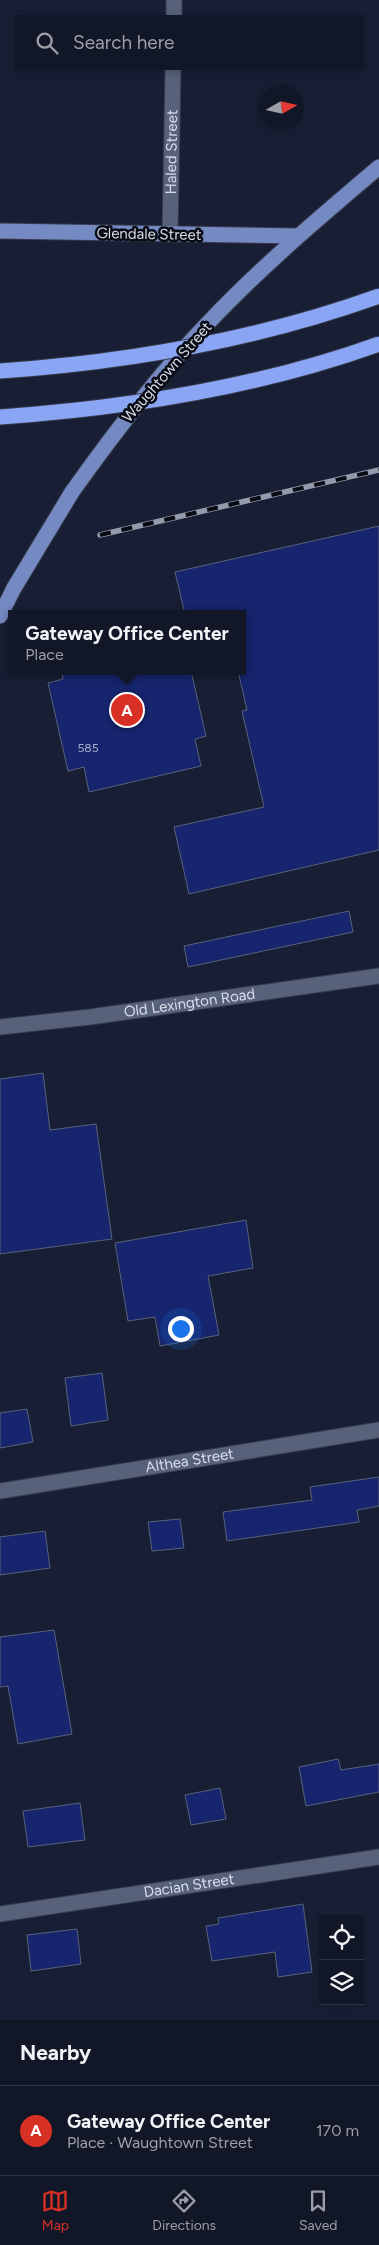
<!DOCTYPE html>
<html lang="en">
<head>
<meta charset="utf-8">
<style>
	body { margin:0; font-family:Figtree,sans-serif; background:#1f2433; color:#f1f3f6 }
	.controls { position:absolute; right:15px; bottom:15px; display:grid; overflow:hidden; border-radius:0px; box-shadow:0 2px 8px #0003 }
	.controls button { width:45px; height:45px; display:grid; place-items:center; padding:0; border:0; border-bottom:1px solid #313644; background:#121727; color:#f1f3f6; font:25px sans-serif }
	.compass { position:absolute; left:259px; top:85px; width:45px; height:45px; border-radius:50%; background:#121727; box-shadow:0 2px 8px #0003; rotate:81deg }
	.you { position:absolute; left:180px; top:1328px; width:18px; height:18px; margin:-12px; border:4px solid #fff; border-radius:50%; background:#1a73e8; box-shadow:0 0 0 8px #1a73e833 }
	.badge { display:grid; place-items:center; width:32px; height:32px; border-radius:50%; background:#d93025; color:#fff; font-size:16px; font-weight:700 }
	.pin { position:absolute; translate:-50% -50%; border:2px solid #fff; box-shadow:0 1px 5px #0006 }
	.popup { position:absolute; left:8px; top:610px; width:238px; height:65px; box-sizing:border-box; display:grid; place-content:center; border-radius:0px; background:#121727; filter:drop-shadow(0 1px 4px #0005); font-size:16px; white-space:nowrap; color:#9c9fa7 }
	.popup b { font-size:19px; color:#f1f3f6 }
	.popup::after { content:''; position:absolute; left:50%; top:100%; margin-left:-10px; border:10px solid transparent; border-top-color:#121727 }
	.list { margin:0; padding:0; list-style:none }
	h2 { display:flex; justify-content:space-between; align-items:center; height:65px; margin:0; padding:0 20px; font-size:21px }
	h2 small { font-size:16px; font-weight:400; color:#9c9fa7 }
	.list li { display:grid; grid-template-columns:32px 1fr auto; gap:15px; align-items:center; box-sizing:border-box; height:90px; padding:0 20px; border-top:1px solid #313644 }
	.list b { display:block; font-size:19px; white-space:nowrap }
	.list p { margin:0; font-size:16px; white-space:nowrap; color:#9c9fa7 }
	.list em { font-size:16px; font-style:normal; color:#9c9fa7 }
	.icon { flex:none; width:28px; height:28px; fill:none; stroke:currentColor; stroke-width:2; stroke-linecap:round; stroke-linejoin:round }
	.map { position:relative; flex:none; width:379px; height:2020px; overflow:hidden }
	.search { position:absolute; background:#121727; box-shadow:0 2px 8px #0003; left:15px; right:15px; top:15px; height:55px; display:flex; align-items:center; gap:12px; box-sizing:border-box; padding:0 18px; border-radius:0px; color:#9c9fa7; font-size:19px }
	.sheet { height:155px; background:#121727 }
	nav { display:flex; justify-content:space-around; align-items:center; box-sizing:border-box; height:70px; border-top:1px solid #313644; background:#121727; font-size:14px; color:#9c9fa7 }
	nav a { display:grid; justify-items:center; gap:2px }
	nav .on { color:#d93025 }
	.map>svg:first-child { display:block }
	.building { fill:#16256e; stroke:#58627a }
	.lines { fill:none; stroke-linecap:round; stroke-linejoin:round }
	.minor-casing { stroke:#373b4d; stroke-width:17 }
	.major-casing { stroke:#373b4d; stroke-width:17 }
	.minor { stroke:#58617a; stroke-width:15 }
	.major { stroke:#758ac3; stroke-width:15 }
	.rail-casing { stroke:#949aab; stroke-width:5.5 }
	.rail { stroke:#070a12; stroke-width:4; stroke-dasharray:11; stroke-linecap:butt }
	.major-bridge-casing { stroke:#373b4d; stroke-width:17; stroke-linecap:butt }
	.highway-bridge-casing { stroke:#373b4d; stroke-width:17; stroke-linecap:butt }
	.major-bridge { stroke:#758ac3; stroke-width:15 }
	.highway-bridge { stroke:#89a5f4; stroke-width:15 }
	.labels { text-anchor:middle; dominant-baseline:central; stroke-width:5; stroke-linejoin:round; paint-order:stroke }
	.number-label { font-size:12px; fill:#a8b0cc }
	.street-label { font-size:15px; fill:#d8deec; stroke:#070a12 }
</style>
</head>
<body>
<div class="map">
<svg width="379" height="2020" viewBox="0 0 379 2020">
	<rect width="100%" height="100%" fill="#181f34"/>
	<g class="building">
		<path d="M 379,526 L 379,850 L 189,894 L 174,827 L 264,807 L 242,711 L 247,710 L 238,671 L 242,671 L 242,614 L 185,614 L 175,572 Z"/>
		<path d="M 62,671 L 191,671 L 206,736 L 195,739 L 201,766 L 89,792 L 84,767 L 68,771 L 48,683 L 63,679 Z"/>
		<path d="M 349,911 L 353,932 L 188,967 L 184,946 Z"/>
		<path d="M 43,1073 L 50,1130 L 96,1124 L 112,1239 L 0,1254 L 0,1079 Z"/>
		<path d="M 246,1220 L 253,1268 L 208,1276 L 219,1335 L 160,1346 L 155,1317 L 128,1321 L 115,1243 Z"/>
		<path d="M 102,1373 L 108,1420 L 71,1426 L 65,1378 Z"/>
		<path d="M 27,1409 L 33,1442 L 0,1448 L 0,1413 Z"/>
		<path d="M 379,1477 L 379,1506 L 357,1510 L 359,1522 L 227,1541 L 223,1512 L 312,1500 L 310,1487 Z"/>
		<path d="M 180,1519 L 184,1548 L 152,1551 L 148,1522 Z"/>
		<path d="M 45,1531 L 50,1568 L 0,1575 L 0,1537 Z"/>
		<path d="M 54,1630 L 72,1734 L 18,1744 L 8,1686 L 0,1687 L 0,1637 Z"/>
		<path d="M 338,1759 L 341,1770 L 379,1764 L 379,1792 L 306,1806 L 299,1767 Z"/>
		<path d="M 220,1788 L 226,1819 L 191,1825 L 185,1795 Z"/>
		<path d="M 80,1803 L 85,1840 L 28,1847 L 23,1811 Z"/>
		<path d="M 303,1904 L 312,1972 L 278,1977 L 275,1952 L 212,1961 L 206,1926 L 219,1924 L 218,1918 Z"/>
		<path d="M 77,1929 L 81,1964 L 31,1971 L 27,1935 Z"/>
	</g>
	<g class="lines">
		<g class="minor-casing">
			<g id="minor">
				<path d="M 174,16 L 174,0"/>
				<path id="s1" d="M 170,234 L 173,69"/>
				<path id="s2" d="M 0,1027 L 90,1017 L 379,976"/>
				<path id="s3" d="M 0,1491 L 379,1430"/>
				<path id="s4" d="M 0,1914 L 379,1857"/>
			</g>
		</g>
		<g class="major-casing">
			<g id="major">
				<path d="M 0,231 L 297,236"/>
				<path d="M 72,492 C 114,433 158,375 208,323 C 261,267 320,217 379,167"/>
				<path d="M 0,616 L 14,588"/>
			</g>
		</g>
		<use href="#minor" class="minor"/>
		<use href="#major" class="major"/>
		<g class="rail-casing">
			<path id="rail" d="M 100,535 L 379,470"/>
		</g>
		<use href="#rail" class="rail"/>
		<g class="major-bridge-casing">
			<path id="major-bridge" d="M 14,588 L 72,492"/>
		</g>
		<g class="highway-bridge-casing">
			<g id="highway-bridge">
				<path d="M 0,371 C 129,362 257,340 379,296"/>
				<path d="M 0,417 C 128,408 257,388 379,344"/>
			</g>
		</g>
		<use href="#major-bridge" class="major-bridge"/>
		<use href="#highway-bridge" class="highway-bridge"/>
	</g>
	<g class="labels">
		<g class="number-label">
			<text x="88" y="748">585</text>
		</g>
		<g class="street-label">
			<text stroke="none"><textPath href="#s1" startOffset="82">Haled Street</textPath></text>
			<text transform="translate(149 234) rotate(1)">Glendale Street</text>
			<text transform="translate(167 372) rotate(-49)">Waughtown Street</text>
			<text stroke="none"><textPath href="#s2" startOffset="191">Old Lexington Road</textPath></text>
			<text stroke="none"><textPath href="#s3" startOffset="192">Althea Street</textPath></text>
			<text stroke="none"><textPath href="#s4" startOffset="191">Dacian Street</textPath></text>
		</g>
	</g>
</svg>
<div class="controls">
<button><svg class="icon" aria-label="locate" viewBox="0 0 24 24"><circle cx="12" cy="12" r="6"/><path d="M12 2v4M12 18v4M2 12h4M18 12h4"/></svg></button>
<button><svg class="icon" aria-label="layers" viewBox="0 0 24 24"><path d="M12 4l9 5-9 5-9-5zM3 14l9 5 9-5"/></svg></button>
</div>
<svg class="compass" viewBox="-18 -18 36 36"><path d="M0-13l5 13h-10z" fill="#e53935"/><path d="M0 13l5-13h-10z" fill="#9c9fa7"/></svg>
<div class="you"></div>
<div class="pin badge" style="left:127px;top:710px">A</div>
<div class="popup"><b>Gateway Office Center</b>Place</div>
<div class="search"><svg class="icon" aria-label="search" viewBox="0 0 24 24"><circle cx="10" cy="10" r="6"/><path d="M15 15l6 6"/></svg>Search here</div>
</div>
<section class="sheet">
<h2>Nearby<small></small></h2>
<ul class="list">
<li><span class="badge">A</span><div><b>Gateway Office Center</b><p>Place · Waughtown Street</p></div><em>170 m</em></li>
</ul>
</section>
<nav>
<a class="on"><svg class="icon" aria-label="map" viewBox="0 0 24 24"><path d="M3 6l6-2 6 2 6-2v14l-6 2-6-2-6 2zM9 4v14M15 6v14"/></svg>Map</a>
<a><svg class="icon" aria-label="directions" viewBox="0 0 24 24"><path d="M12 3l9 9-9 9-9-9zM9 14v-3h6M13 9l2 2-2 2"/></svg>Directions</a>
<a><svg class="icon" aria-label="saved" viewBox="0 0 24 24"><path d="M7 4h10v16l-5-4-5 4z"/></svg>Saved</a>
</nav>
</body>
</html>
